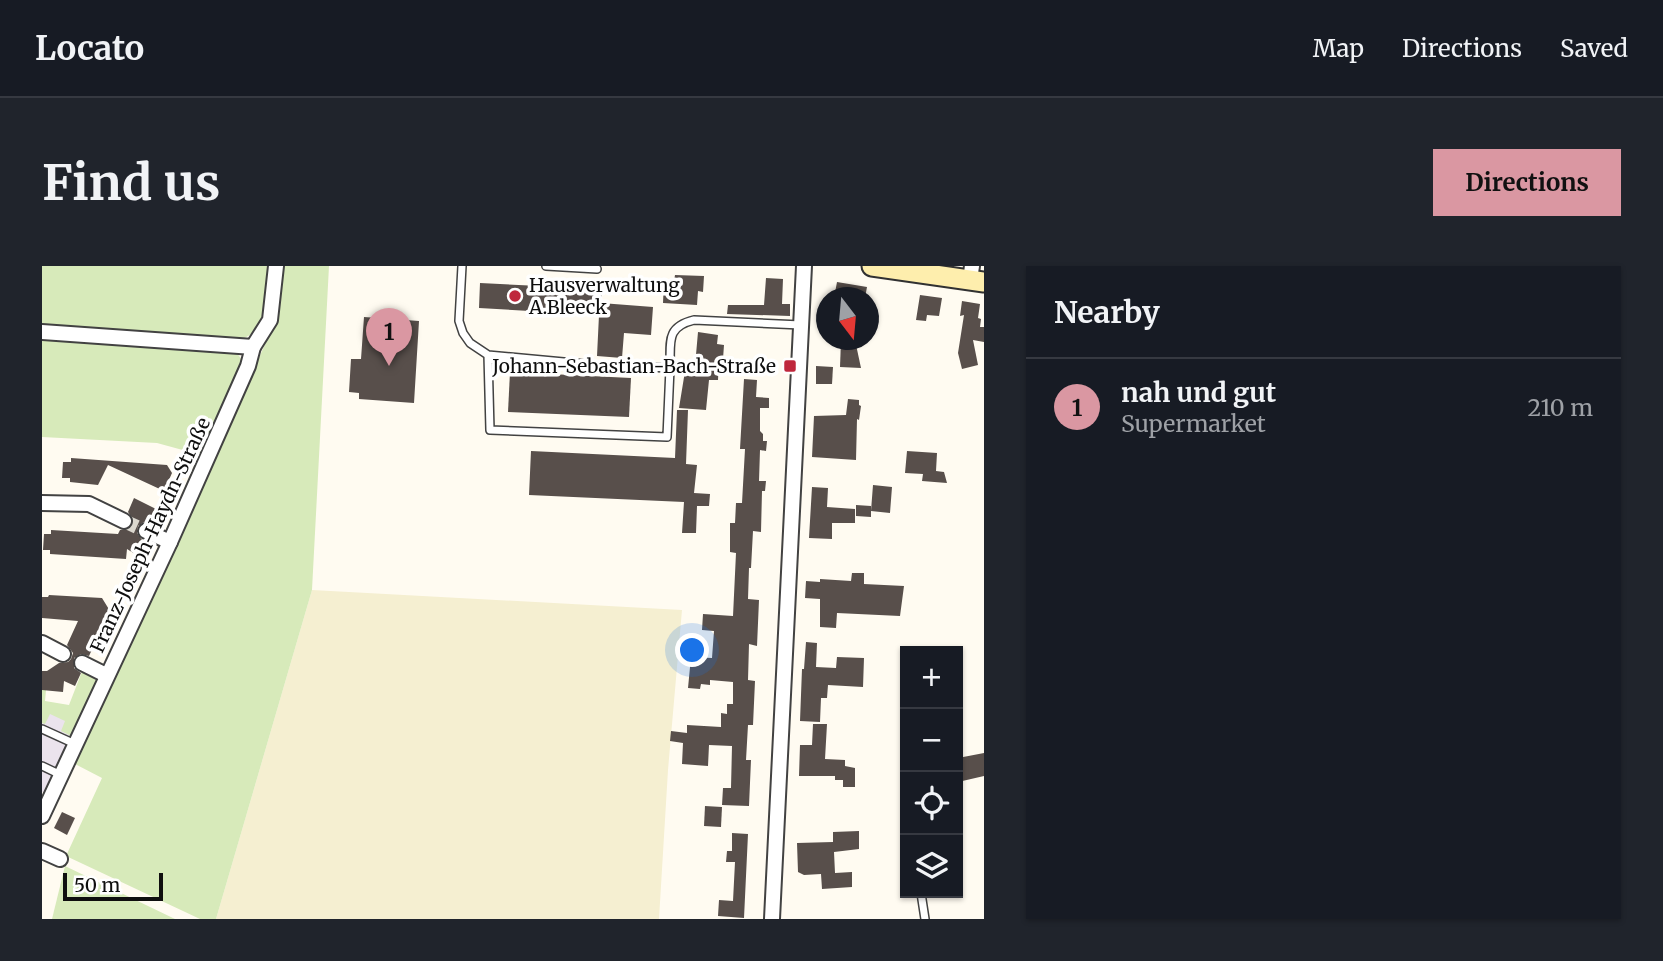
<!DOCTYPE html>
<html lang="en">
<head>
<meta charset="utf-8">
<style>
	body { margin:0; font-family:Merriweather,serif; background:#20242c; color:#f1f3f6 }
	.controls { position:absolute; right:21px; bottom:21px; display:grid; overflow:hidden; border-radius:0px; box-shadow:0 2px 5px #0004 }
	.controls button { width:63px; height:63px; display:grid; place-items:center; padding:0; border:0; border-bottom:2px solid #363941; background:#171b24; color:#f1f3f6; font:35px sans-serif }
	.compass { position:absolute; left:774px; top:21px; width:63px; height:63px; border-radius:50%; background:#171b24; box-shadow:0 2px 5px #0004; rotate:164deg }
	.scale { position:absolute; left:21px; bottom:18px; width:100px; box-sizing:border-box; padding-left:7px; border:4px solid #0f0f0f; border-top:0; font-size:19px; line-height:24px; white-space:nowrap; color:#0f0f0f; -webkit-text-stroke:5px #fff; paint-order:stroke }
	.you { position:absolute; left:651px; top:385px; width:24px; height:24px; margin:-18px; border:5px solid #fff; border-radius:50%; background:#1a73e8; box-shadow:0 0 0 10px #1a73e833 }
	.badge { display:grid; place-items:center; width:46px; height:46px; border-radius:50%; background:#da97a2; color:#111; font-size:23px; font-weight:700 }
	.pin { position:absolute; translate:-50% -58px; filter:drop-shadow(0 2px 4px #0008) }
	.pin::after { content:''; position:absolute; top:37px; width:24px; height:21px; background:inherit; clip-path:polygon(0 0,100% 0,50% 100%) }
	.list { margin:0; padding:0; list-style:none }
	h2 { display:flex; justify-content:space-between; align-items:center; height:91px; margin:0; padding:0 28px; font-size:30px }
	h2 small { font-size:23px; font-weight:400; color:#9ea1a6 }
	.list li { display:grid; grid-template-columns:46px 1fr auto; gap:21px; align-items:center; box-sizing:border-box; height:98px; padding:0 28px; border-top:2px solid #363941 }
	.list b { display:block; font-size:26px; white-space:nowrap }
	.list p { margin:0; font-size:23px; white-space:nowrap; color:#9ea1a6 }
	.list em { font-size:23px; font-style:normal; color:#9ea1a6 }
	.icon { flex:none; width:38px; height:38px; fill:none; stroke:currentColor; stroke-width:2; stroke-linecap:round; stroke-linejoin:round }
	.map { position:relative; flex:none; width:942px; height:653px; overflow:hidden; border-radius:0px }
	header { display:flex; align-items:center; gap:42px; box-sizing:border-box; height:98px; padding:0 35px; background:#171b24; border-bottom:2px solid #363941 }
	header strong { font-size:33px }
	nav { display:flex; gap:38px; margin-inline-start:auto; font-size:24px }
	.intro { display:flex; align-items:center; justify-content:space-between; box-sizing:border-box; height:168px; padding:0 42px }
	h1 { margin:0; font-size:49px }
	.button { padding:18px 32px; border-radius:0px; background:#da97a2; color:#111; font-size:24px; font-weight:700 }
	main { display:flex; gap:42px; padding:0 42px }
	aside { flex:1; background:#171b24; border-radius:0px; box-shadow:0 2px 5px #0004 }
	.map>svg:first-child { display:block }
	.industrial { fill:#ebe3ed }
	.farmland { fill:#f5efd1 }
	.green { fill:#d7eaba }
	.building { fill:#584f4b }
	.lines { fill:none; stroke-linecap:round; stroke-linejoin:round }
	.minor-tunnel { stroke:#dbd8cf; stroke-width:14; stroke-dasharray:14 7; stroke-linecap:butt }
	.service-casing { stroke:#424242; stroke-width:10 }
	.minor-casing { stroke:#424242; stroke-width:18 }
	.secondary-casing { stroke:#313131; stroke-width:23 }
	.service { stroke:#fff; stroke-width:7 }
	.minor { stroke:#fff; stroke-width:14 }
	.secondary { stroke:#feeead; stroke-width:19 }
	.poi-dot { fill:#bf273c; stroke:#fff; stroke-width:2.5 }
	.labels { text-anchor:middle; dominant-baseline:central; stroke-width:7; stroke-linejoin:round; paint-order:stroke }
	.poi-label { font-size:19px; fill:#0f0f0f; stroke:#fff; text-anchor:start }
	.street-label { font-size:19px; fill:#0f0f0f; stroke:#fff }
</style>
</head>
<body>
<header>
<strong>Locato</strong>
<nav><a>Map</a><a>Directions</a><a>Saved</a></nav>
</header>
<div class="intro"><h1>Find us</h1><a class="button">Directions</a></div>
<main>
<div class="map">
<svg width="942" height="653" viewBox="0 0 942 653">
	<rect width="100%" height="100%" fill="#fffbf1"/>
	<path class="industrial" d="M 0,442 L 39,454 L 5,528 L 0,526 Z"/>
	<path class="farmland" d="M 270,324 L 640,344 L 626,504 L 617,653 L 174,653 Z"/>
	<g class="green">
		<path d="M 0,0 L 228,0 C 226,30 229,67 193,75 L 0,62 Z"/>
		<path d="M 239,0 L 287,0 L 270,324 L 174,653 L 158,653 L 24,590 L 60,512 L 33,498 L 76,396 L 134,276 L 229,65 Z"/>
		<path d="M 0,70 L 195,87 L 202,97 L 177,155 L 159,189 L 115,177 L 0,171 Z"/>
		<path d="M 41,403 L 53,411 L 55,419 L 33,468 L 29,470 L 19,465 L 23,455 L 8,448 L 3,458 L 0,457 L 0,424 L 4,424 L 3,435 L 27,439 Z"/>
		<path d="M 23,600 L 133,653 L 10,653 Z"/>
	</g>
	<g class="building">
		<path d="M 633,9 L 662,10 L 661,26 L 656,25 L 655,39 L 621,37 L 622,14 L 632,15 Z"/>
		<path d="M 724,12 L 741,13 L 740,38 L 748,38 L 748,50 L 685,48 L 686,39 L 722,39 Z"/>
		<path d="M 795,16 L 825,21 L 823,32 L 792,32 Z"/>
		<path d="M 438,17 L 560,23 L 559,37 L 611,41 L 609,69 L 582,67 L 580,92 L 555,90 L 557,49 L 437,42 Z"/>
		<path d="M 878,29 L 900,32 L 897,50 L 885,49 L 884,55 L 874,54 Z"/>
		<path d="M 920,35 L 938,38 L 936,52 L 939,53 L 938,61 L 942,61 L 942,76 L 931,74 L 936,99 L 920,103 L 916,87 L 922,49 L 918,50 Z"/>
		<path d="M 322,51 L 377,55 L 372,137 L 317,133 L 317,127 L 307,126 L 309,93 L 319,93 Z"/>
		<path d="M 656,66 L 676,69 L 675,78 L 682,79 L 681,93 L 677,93 L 676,114 L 667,114 L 664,144 L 637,142 L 644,99 L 653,100 Z"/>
		<path d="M 799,74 L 813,74 L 819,102 L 798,101 Z"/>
		<path d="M 774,100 L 791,101 L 790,118 L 774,118 Z"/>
		<path d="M 468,106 L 589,112 L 587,151 L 466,146 Z"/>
		<path d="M 702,113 L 715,114 L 714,131 L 727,132 L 727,142 L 718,142 L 718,165 L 721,168 L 721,175 L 725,175 L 724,185 L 718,184 L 717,215 L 724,215 L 723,225 L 720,225 L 719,266 L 711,265 L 709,302 L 707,302 L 706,333 L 717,334 L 715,380 L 707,378 L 706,414 L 713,415 L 711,459 L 706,459 L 704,494 L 709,494 L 707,540 L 680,539 L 681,522 L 689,522 L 690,480 L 667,479 L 666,500 L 640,498 L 641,477 L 628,475 L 629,465 L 645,467 L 645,459 L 679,461 L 679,447 L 685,448 L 685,438 L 691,438 L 691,416 L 668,414 L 668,419 L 659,418 L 658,423 L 646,422 L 649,391 L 670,392 L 672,365 L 660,364 L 661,348 L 691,350 L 694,287 L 688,286 L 688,257 L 693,257 L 694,237 L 700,237 L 703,183 L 698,183 Z"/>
		<path d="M 806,133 L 817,134 L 817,139 L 819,140 L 817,154 L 815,153 L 814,194 L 770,191 L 772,150 L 804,149 Z"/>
		<path d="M 635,144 L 646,144 L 644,198 L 655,199 L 652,227 L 668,228 L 667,240 L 655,240 L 654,267 L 640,267 L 642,236 L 487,229 L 489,185 L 633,192 Z"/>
		<path d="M 865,185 L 895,187 L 894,205 L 902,206 L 905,217 L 880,215 L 881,208 L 863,207 Z"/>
		<path d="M 29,192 L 125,199 L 130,207 L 122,225 L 66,199 L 56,219 L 28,216 L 28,212 L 20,212 L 21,196 L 29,196 Z"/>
		<path d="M 831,219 L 850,221 L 848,247 L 829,245 L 829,251 L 814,250 L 814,239 L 829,240 L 829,245 Z"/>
		<path d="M 770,221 L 786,222 L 785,241 L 813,243 L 813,257 L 790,257 L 790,273 L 767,272 Z"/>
		<path d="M 92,232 L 114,243 L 108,256 L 102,256 L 96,260 L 95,267 L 100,274 L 93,288 L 85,283 L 84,293 L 8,288 L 8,284 L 1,284 L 2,268 L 9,268 L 9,264 L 76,268 L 78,264 L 87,263 L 92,255 L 86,246 Z"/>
		<path d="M 810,307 L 822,307 L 822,318 L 862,320 L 858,350 L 795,347 L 794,362 L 778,361 L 778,333 L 763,332 L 764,315 L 778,316 L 778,313 L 809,315 Z"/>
		<path d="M 7,329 L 60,332 L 68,345 L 47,390 L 39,388 L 32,392 L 32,402 L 39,407 L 33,420 L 22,415 L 21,426 L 0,424 L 0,405 L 5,405 L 17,397 L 26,396 L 29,393 L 31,387 L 25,379 L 36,355 L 0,352 L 0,331 L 6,331 Z"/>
		<path d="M 764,376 L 775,377 L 774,401 L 794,402 L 795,391 L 822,392 L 821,421 L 786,419 L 785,432 L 779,432 L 778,456 L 758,455 L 760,403 L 762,403 Z"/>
		<path d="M 771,458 L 785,458 L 783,493 L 803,494 L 803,500 L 813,502 L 813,521 L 801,521 L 801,514 L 793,514 L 793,510 L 757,510 L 758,479 L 770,479 Z"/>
		<path d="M 942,487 L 942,510 L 916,516 L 916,492 Z"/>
		<path d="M 663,540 L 680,541 L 679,561 L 662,560 Z"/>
		<path d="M 20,546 L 33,552 L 25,569 L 12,562 Z"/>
		<path d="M 817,565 L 817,583 L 792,586 L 793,607 L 810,606 L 810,621 L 780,623 L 779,608 L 762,609 L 756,606 L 755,577 L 791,576 L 791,566 Z"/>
		<path d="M 690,567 L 706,568 L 702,652 L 676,650 L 677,634 L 691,635 L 693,596 L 684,596 L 685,585 L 690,585 Z"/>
	</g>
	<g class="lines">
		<path class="minor-tunnel" d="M 82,255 L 104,265"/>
		<g class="service-casing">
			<g id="service">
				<path d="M 420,0 L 417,55 L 421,67 L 428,77 L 446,89 L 554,99 L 628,102 L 625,171 L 448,164 L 446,89"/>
				<path d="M 504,0 L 555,3"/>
				<path d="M 628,102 C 629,77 623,61 652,54 L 759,59"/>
				<path d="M 0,463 L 33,478"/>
				<path d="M 0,500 L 19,509"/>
				<path d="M 879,627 L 883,653"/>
			</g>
		</g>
		<g class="minor-casing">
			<g id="minor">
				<path d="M 928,14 L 930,0"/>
				<path d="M 0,66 L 211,81"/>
				<path d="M 0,237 L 47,238 L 82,255"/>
				<path d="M 104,265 L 128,276"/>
				<path d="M 0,377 L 21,388"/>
				<path d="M 40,397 L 64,409"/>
				<path d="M 0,550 L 128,276 L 206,100 L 211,81 L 228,54 L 234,0"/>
				<path d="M 0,585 L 18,593"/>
				<path d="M 730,653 L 762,0"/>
			</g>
		</g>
		<g class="secondary-casing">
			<path id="secondary" d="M 830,0 L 942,16"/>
		</g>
		<use href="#service" class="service"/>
		<use href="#minor" class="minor"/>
		<use href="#secondary" class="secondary"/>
	</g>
	<g class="poi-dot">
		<circle cx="473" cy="30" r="7"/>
		<rect x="741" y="93" width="14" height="14" rx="3.5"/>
	</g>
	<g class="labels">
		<g class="poi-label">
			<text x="487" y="19">Hausverwaltung<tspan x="487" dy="22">A.Bleeck</tspan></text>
			<text x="734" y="100" text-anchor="end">Johann-Sebastian-Bach-Straße</text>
		</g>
		<g class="street-label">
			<text transform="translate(108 269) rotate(-65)">Franz-Joseph-Haydn-Straße</text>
		</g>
	</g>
</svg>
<div class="controls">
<button>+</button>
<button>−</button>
<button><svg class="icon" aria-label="locate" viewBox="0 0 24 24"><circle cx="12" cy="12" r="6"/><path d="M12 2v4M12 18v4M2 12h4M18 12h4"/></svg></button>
<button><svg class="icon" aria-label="layers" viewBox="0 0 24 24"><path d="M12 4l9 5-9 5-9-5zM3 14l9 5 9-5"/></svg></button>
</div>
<svg class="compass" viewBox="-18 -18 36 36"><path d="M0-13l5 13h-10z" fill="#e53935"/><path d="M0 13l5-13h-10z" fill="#9ea1a6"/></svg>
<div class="scale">50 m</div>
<div class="you"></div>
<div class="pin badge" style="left:347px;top:100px">1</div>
</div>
<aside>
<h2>Nearby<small></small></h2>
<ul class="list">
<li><span class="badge">1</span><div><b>nah und gut</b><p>Supermarket</p></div><em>210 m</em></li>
</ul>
</aside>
</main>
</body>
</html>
